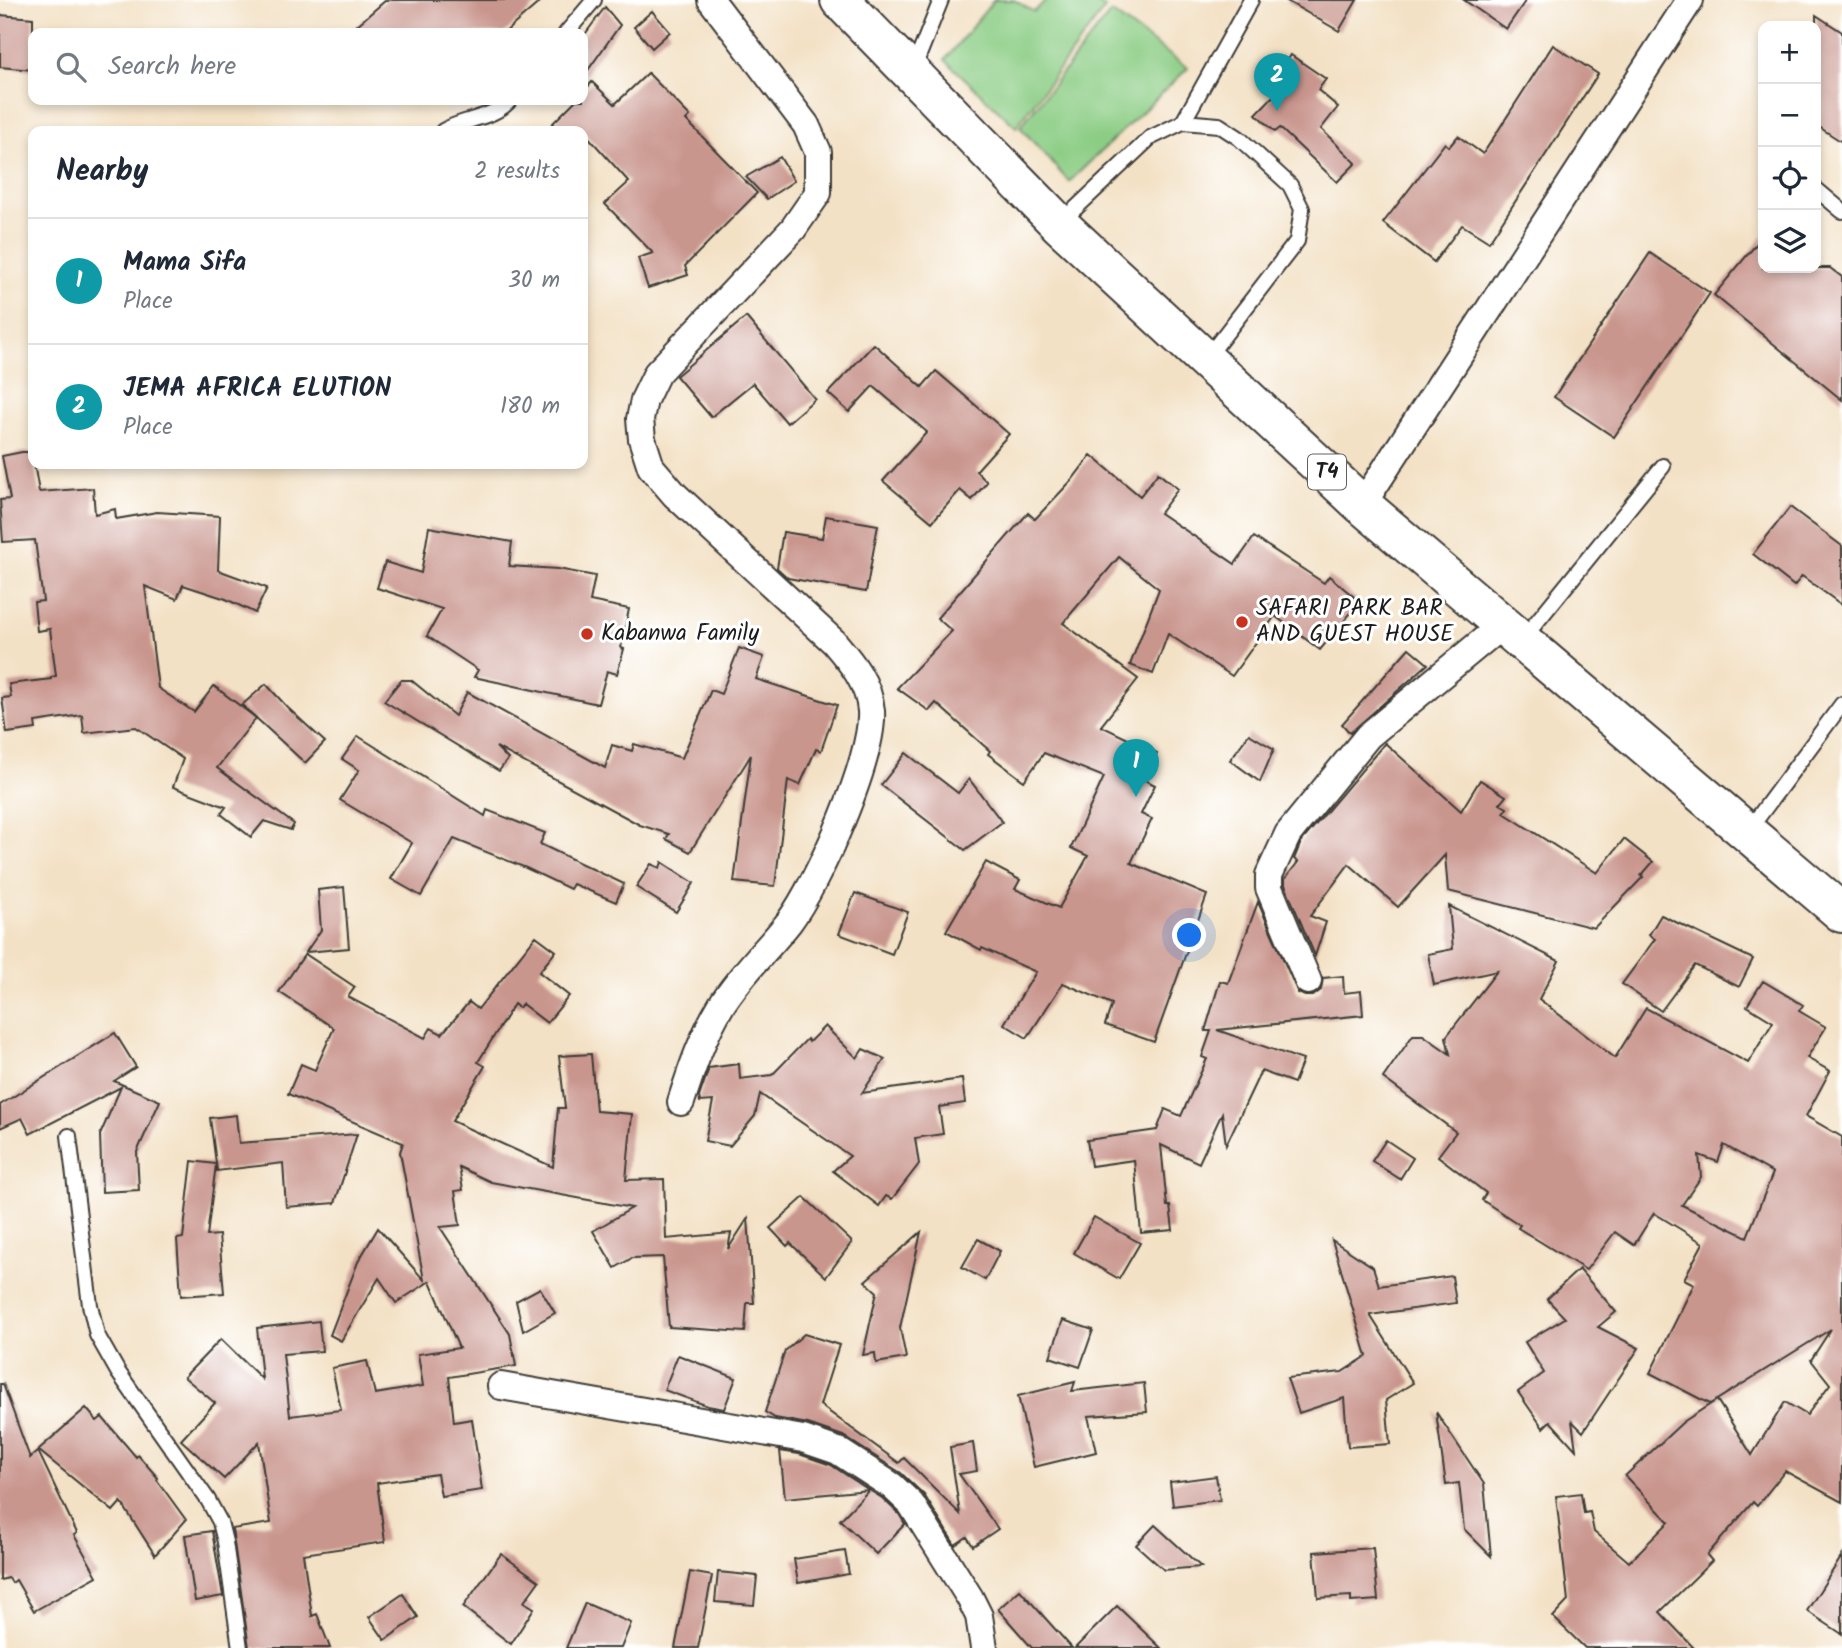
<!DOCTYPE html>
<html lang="en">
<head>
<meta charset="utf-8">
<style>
	body { margin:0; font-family:Kalam,sans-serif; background:#f6f6f7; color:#1f2937 }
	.controls { position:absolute; right:21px; top:21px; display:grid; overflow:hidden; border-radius:14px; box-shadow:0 4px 10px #0003 }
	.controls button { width:63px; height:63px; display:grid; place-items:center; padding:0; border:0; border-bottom:2px solid #e0e1e3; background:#fff; color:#1f2937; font:35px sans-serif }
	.you { position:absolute; left:1190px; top:936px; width:24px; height:24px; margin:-18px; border:5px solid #fff; border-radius:50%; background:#1a73e8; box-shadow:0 0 0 10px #1a73e833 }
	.badge { display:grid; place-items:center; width:46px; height:46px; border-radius:50%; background:#7c3aed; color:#fff; font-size:23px; font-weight:700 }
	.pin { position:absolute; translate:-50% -58px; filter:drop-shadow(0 2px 4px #0008) }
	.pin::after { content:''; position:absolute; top:37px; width:24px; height:21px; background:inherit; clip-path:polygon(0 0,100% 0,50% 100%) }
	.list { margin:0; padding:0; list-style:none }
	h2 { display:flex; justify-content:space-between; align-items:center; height:91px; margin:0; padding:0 28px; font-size:30px }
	h2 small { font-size:23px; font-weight:400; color:#747a83 }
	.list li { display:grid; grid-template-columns:46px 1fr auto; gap:21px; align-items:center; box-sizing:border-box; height:126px; padding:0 28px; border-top:2px solid #e0e1e3 }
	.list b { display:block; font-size:26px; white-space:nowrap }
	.list p { margin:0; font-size:23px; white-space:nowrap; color:#747a83 }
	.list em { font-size:23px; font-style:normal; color:#747a83 }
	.icon { flex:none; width:38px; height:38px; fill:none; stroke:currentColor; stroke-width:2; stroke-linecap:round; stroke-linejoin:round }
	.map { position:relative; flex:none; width:1842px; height:1648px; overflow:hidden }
	.search { position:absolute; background:#fff; box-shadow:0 4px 10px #0003; left:28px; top:28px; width:560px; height:77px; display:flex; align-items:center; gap:18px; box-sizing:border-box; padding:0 24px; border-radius:14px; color:#747a83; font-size:26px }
	.panel { position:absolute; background:#fff; box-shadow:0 4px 10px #0003; left:28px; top:126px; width:560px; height:343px; border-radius:14px }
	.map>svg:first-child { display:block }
	.green { fill:#8ccd85; stroke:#547450; stroke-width:2 }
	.building { fill:#c9968e; fill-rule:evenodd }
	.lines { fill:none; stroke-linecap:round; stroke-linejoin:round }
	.service-casing { stroke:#3c3a35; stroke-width:18 }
	.minor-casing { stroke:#3c3a35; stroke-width:30 }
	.trunk-casing { stroke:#3c3a35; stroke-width:42 }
	.service { stroke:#fff; stroke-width:14 }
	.minor { stroke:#fff; stroke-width:26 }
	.trunk { stroke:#fff; stroke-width:38 }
	.poi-dot { fill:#c8321e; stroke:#fff; stroke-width:2.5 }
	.labels { text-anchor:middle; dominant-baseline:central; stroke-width:6; stroke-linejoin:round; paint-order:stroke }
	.shield { fill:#fff; stroke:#606060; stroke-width:2 }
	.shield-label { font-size:21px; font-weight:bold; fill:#1c1c1c }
	.poi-label { font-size:23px; fill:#1c1c1c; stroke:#fff; text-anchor:start }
</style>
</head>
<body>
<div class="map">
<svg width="1842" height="1648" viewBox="0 0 1842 1648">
	<rect width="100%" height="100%" fill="#fff"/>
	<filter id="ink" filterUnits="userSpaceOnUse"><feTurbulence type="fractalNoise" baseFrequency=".0143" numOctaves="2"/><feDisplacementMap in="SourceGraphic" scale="14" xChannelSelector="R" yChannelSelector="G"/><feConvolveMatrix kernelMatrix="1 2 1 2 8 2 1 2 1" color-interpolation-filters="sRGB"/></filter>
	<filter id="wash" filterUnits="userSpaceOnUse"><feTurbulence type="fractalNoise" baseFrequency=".00686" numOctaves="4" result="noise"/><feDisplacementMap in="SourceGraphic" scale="28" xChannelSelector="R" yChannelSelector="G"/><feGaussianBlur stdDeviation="1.57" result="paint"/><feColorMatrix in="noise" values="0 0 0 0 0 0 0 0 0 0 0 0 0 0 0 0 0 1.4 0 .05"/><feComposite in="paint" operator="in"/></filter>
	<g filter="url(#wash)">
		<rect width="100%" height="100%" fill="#f3e1c5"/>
		<g class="green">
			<path d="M 994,0 L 1014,0 L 1034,12 L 1046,0 L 1091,0 L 1105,8 L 1016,127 L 945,60 Z"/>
			<path d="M 1111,12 L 1188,68 L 1069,182 L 1020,127 Z"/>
		</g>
		<g id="blocks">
			<g class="building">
				<path d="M 386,0 L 542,0 L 504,33 L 348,33 Z"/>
				<path d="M 1285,0 L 1357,0 L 1339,31 Z"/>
				<path d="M 1464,0 L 1526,0 L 1506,29 Z"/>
				<path d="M 605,7 L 620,25 L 583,77 L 583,37 Z"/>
				<path d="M 652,11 L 670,32 L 652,48 L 634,27 Z"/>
				<path d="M 0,15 L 33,18 L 33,70 L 0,67 Z"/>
				<path d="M 1816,15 L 1842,32 L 1842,142 L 1816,125 Z"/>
				<path d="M 1553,45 L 1598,74 L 1489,242 L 1462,225 L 1434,262 L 1383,223 L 1445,143 L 1449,147 L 1458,136 L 1483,154 Z"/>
				<path d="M 1291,55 L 1326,79 L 1318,90 L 1338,107 L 1321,129 L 1356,163 L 1337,182 L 1280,128 L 1275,132 L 1256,114 L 1279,90 L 1270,84 Z"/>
				<path d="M 648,73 L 690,116 L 686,120 L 757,193 L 685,266 L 688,275 L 648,288 L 638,258 L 653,253 L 605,204 L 629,182 L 583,131 L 545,131 L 576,100 L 583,100 L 583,92 L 592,82 L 615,104 Z"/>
				<path d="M 780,157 L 794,181 L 767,199 L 746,177 Z"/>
				<path d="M 1763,236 L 1763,268 L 1830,268 L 1842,277 L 1842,400 L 1714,295 Z"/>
				<path d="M 1650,253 L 1710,293 L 1614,437 L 1554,397 Z"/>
				<path d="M 746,317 L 815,399 L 787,423 L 753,383 L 711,417 L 676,376 Z"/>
				<path d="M 874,344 L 922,387 L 936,371 L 1009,434 L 976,471 L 987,482 L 972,500 L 960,490 L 932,522 L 883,481 L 927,432 L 873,386 L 849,412 L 828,393 Z"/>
				<path d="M 22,452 L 32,452 L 39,492 L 93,488 L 95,514 L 115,509 L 116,519 L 157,512 L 220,516 L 218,570 L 267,588 L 255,613 L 226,599 L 183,585 L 177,599 L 145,586 L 158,688 L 194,712 L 214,686 L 256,718 L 217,768 L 294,824 L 291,830 L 264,821 L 251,837 L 221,814 L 226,807 L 173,787 L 183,759 L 136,727 L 84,733 L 82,715 L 35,722 L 36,729 L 7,733 L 2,698 L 11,697 L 9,684 L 51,679 L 51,677 L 56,676 L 50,629 L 37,631 L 34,602 L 43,601 L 35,540 L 3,542 L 0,500 L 10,499 L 2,456 Z"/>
				<path d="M 1091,455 L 1140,496 L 1158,473 L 1178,489 L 1160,513 L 1235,564 L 1254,537 L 1324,583 L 1329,576 L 1360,602 L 1320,650 L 1275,616 L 1232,676 L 1168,634 L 1153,674 L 1130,665 L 1159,589 L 1119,557 L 1063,623 L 1138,679 L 1101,726 L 1157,753 L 1145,780 L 1155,785 L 1141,814 L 1152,819 L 1131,863 L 1207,895 L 1154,1042 L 1105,1025 L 1112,1004 L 1063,983 L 1027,1038 L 1004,1024 L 1036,972 L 982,948 L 981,950 L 946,931 L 986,862 L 1020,880 L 1015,889 L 1059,908 L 1088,856 L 1071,848 L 1104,777 L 1044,753 L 1024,781 L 988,754 L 990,751 L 936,703 L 929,711 L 897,688 L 952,631 L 937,618 L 1028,513 L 1035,519 L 1072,480 Z"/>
				<path d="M 1790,507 L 1842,546 L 1842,605 L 1802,576 L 1794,586 L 1753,554 Z"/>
				<path d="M 826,516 L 878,525 L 866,592 L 788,578 L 777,568 L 783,532 L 822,538 Z"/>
				<path d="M 429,527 L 512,542 L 509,566 L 558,569 L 595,576 L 590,601 L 629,609 L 621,648 L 624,649 L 617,674 L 607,671 L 598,704 L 474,677 L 478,670 L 427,636 L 442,609 L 377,588 L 385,562 L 421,573 Z"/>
				<path d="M 739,648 L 764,657 L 756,679 L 837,705 L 821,751 L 816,749 L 800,785 L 788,780 L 775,886 L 734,882 L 751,755 L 690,852 L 666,839 L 669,834 L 640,825 L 496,747 L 508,759 L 499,771 L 384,701 L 401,680 L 411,680 L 455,716 L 467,692 L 605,768 L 612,745 L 632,751 L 634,744 L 682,758 L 711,690 L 721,694 Z"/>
				<path d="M 1409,648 L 1428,664 L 1350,733 L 1342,724 Z"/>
				<path d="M 266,684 L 288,708 L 325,742 L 305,763 L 242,705 Z"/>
				<path d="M 1249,734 L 1274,749 L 1260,782 L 1230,760 Z"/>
				<path d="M 358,736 L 485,816 L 487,810 L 545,833 L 540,844 L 624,884 L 616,902 L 573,884 L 570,889 L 526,868 L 454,839 L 421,896 L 391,879 L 412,843 L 340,800 L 359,770 L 342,759 Z"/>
				<path d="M 1385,743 L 1461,811 L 1480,780 L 1506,796 L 1500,804 L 1507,808 L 1504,813 L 1597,873 L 1624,839 L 1653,862 L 1641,876 L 1643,877 L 1594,928 L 1448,891 L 1445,855 L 1398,907 L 1349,864 L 1310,916 L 1326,922 L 1315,956 L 1285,885 L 1285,879 L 1298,862 L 1294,859 L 1301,842 Z"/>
				<path d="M 906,753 L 958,793 L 969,779 L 1002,822 L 965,850 L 881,785 Z"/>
				<path d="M 662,862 L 694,883 L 676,912 L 636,887 L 651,864 L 660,868 Z"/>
				<path d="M 344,887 L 349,948 L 306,952 L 321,930 L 318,890 Z"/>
				<path d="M 855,893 L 908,912 L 892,954 L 839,934 Z"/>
				<path d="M 1258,902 L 1298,993 L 1305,996 L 1313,996 L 1321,990 L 1323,978 L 1343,976 L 1344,993 L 1361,991 L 1363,1015 L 1217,1030 L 1303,1060 L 1294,1083 L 1261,1071 L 1226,1145 L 1222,1113 L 1199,1163 L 1161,1145 L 1167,1206 L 1170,1206 L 1173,1230 L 1141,1233 L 1134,1160 L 1091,1166 L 1087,1140 L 1157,1130 L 1165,1109 L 1181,1116 L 1207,1059 L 1202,1057 L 1211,1031 L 1205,1031 L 1220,981 L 1228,983 Z"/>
				<path d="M 1449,906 L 1559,961 L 1539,999 L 1615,1058 L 1646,1008 L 1748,1063 L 1773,1022 L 1747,1006 L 1763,981 L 1803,1005 L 1799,1011 L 1826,1027 L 1807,1058 L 1830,1071 L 1806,1116 L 1842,1137 L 1842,1502 L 1785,1471 L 1757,1506 L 1753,1502 L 1707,1555 L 1712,1561 L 1660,1612 L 1694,1648 L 1585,1648 L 1553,1617 L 1568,1601 L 1556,1496 L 1581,1493 L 1584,1513 L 1590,1512 L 1594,1532 L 1629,1562 L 1669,1522 L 1625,1476 L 1683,1422 L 1717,1400 L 1752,1455 L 1785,1402 L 1807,1415 L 1830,1384 L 1811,1360 L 1831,1329 L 1710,1404 L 1650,1373 L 1694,1284 L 1684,1279 L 1703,1243 L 1654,1213 L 1634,1245 L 1615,1232 L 1586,1270 L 1518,1228 L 1520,1225 L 1482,1200 L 1486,1193 L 1438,1156 L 1456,1132 L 1383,1078 L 1413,1035 L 1423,1035 L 1450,1054 L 1446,1037 L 1497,971 L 1434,985 L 1428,954 L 1453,949 ZM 1724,1145 L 1773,1173 L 1747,1237 L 1682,1205 L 1701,1177 L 1699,1155 L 1718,1162 Z"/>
				<path d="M 1661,915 L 1753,959 L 1739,987 L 1695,965 L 1661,1011 L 1622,984 L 1655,939 L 1649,935 Z"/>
				<path d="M 536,936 L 556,951 L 539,972 L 569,996 L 547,1023 L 522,1004 L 519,1008 L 514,1004 L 478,1062 L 485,1066 L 452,1121 L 553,1167 L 558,1108 L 565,1108 L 559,1056 L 591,1054 L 596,1111 L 632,1114 L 626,1180 L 664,1179 L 666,1239 L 731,1233 L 728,1249 L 748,1218 L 754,1303 L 747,1303 L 745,1332 L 669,1327 L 663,1257 L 632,1258 L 615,1268 L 593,1231 L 632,1208 L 491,1182 L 459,1167 L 463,1190 L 455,1191 L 460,1225 L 440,1227 L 510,1334 L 516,1366 L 449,1377 L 454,1422 L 472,1419 L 482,1490 L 441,1496 L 437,1474 L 377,1483 L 385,1542 L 303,1554 L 312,1616 L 317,1614 L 330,1648 L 249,1648 L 232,1529 L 271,1523 L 259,1442 L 224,1479 L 181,1440 L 215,1403 L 184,1377 L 221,1339 L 262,1379 L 257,1328 L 319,1321 L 322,1351 L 283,1354 L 290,1416 L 341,1410 L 332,1368 L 367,1361 L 375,1394 L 423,1386 L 418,1354 L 459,1348 L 430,1281 L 396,1303 L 379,1278 L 341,1341 L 330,1335 L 358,1262 L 378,1228 L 424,1280 L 400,1152 L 403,1143 L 288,1094 L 301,1064 L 315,1070 L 334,1028 L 279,992 L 305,954 L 355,987 L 348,997 L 425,1038 L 431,1028 L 442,1034 L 469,1002 L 478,1009 Z"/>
				<path d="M 825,1026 L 857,1058 L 863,1049 L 885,1059 L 862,1093 L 962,1079 L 965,1103 L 939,1107 L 943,1134 L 915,1138 L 919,1164 L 892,1199 L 886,1196 L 879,1206 L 833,1171 L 850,1156 L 760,1094 L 755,1116 L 730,1146 L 705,1141 L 713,1101 L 700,1102 L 699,1097 L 709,1068 L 739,1064 L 740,1079 L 772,1075 L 807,1039 L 809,1042 Z"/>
				<path d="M 115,1033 L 136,1067 L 114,1081 L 160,1101 L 137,1152 L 139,1190 L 102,1192 L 100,1135 L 121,1087 L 30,1134 L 22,1118 L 0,1128 L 0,1105 Z"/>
				<path d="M 236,1115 L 239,1143 L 357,1134 L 335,1203 L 286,1207 L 283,1163 L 217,1171 L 210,1118 Z"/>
				<path d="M 1386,1140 L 1413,1158 L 1400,1179 L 1372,1161 Z"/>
				<path d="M 192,1161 L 216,1164 L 207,1236 L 219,1235 L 224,1293 L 181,1296 L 177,1239 L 183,1238 Z"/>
				<path d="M 804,1197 L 852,1242 L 826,1277 L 790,1243 L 787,1246 L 770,1228 Z"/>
				<path d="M 1094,1217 L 1140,1243 L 1119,1279 L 1074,1253 Z"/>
				<path d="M 921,1232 L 900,1328 L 906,1358 L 876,1363 L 875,1353 L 863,1355 L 877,1292 L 865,1281 Z"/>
				<path d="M 978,1239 L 1000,1251 L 985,1280 L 962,1267 Z"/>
				<path d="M 1332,1240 L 1373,1267 L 1379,1286 L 1452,1276 L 1456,1303 L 1370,1315 L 1413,1383 L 1386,1400 L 1390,1444 L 1348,1447 L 1344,1398 L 1299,1413 L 1287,1378 L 1342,1372 L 1367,1356 Z"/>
				<path d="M 1579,1269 L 1616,1312 L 1598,1327 L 1639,1348 L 1583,1432 L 1572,1421 L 1576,1450 L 1550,1421 L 1543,1428 L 1518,1392 L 1544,1373 L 1525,1342 L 1565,1318 L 1547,1299 Z"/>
				<path d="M 540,1288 L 555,1313 L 523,1331 L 516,1301 Z"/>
				<path d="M 1063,1320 L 1093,1330 L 1080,1367 L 1050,1357 Z"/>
				<path d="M 804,1334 L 839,1345 L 820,1405 L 899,1463 L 904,1458 L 960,1514 L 950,1447 L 973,1443 L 977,1471 L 959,1474 L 998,1529 L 973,1546 L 967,1537 L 955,1545 L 924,1495 L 901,1473 L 843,1436 L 808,1424 L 775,1418 L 765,1412 L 785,1351 Z"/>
				<path d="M 678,1355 L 736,1378 L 724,1409 L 708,1406 L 664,1390 Z"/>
				<path d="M 1075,1382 L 1072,1391 L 1144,1383 L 1147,1412 L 1088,1416 L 1096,1452 L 1034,1467 L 1018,1396 Z"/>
				<path d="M 0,1384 L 3,1384 L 30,1458 L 38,1451 L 77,1533 L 74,1535 L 97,1576 L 34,1611 L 16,1580 L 12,1583 L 9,1578 L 0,1580 Z"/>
				<path d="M 86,1408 L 97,1421 L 102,1417 L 136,1457 L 138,1455 L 158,1478 L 157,1480 L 186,1520 L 155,1555 L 121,1502 L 113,1511 L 38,1450 Z"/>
				<path d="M 1436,1412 L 1484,1484 L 1491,1556 L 1464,1529 L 1459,1483 L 1446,1485 Z"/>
				<path d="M 780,1451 L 799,1454 L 831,1465 L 869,1490 L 785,1498 Z"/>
				<path d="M 1216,1476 L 1220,1500 L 1173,1506 L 1170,1482 Z"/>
				<path d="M 869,1490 L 882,1498 L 899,1514 L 905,1524 L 876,1554 L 840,1520 Z"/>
				<path d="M 1155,1525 L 1201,1567 L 1164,1570 L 1136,1545 Z"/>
				<path d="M 212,1531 L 223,1596 L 195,1601 L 185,1535 Z"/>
				<path d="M 1373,1548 L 1378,1600 L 1351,1602 L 1351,1596 L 1318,1598 L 1314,1552 Z"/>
				<path d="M 845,1551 L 849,1574 L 798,1583 L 794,1559 Z"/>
				<path d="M 501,1554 L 539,1581 L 524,1602 L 534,1608 L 511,1644 L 463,1607 Z"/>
				<path d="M 1842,1556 L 1842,1634 L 1807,1611 Z"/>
				<path d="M 690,1572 L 712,1576 L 698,1648 L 675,1648 Z"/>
				<path d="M 718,1572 L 757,1576 L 754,1605 L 715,1602 Z"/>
				<path d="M 1020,1590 L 1072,1648 L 1032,1648 L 998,1609 Z"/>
				<path d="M 403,1594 L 418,1617 L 385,1640 L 369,1617 Z"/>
				<path d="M 585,1603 L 631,1623 L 621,1648 L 566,1648 Z"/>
				<path d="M 1117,1606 L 1161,1648 L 1075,1648 Z"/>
			</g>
		</g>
	</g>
	<g filter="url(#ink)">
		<use href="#blocks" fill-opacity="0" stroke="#3c3a35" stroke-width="2"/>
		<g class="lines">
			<g class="service-casing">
				<g id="service">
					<path d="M 566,33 L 594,0"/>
					<path d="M 913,70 L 941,0"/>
					<path d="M 1183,122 L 1251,0"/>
					<path d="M 443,131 C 464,118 494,119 510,100"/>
					<path d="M 1816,189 L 1842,211"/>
					<path d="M 1060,223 L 1150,138 L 1183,122 L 1219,125 L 1239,138 L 1290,185 L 1302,209 L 1297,241 L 1206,359"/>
					<path d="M 1522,640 L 1663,466"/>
					<path d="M 1748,831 L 1842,704"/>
					<path d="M 69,1136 L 90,1305 L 97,1335 L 118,1372 L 208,1500 L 220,1522 L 225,1542 L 240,1648"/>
				</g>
			</g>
			<g class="minor-casing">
				<g id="minor">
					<path d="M 1362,505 L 1690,0"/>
					<path d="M 1308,981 L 1269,888 L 1269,875 L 1288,834 L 1368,736 L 1502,625"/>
					<path d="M 681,1102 C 692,1068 703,1035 722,1004 C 741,974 767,950 789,922 C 818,883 874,758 871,711 C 869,683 851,662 834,642 L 675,495 L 651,467 L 642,439 L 640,419 L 644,400 L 657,373 L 793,229 L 818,193 L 818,152 L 806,125 L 711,0"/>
					<path d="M 501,1386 L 803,1439 L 838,1451 L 892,1486 L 911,1504 L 970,1598 L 979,1616 L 984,1648"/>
				</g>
			</g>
			<g class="trunk-casing">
				<path id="trunk" d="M 840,0 L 1059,224 L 1362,505 L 1842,913"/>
			</g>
			<use href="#service" class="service"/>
			<use href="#minor" class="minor"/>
			<use href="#trunk" class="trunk"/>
		</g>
	</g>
	<g class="poi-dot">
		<circle cx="1242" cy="622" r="7"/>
		<circle cx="587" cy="634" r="7"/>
	</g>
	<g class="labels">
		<rect class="shield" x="1308" y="454.5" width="38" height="35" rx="5"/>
		<g class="shield-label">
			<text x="1327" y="472">T4</text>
		</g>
		<g class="poi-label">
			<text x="1256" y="609">SAFARI PARK BAR<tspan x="1256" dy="26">AND GUEST HOUSE</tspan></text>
			<text x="601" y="634">Kabanwa Family</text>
		</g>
	</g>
</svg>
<div class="controls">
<button>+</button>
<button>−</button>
<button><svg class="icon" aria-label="locate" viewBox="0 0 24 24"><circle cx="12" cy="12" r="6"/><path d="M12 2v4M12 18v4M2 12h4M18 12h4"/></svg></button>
<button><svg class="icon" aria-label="layers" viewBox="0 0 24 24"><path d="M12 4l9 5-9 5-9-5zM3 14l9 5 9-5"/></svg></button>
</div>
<div class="you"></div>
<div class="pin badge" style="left:1136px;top:797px;background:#0f9aa8">1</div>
<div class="pin badge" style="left:1277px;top:111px;background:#0f9aa8">2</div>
<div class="search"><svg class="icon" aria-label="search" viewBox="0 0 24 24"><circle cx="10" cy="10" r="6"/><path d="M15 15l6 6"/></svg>Search here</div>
<section class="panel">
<h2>Nearby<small>2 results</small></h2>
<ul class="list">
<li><span class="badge" style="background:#0f9aa8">1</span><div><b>Mama Sifa</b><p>Place</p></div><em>30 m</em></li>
<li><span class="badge" style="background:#0f9aa8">2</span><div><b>JEMA AFRICA ELUTION</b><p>Place</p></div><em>180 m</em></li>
</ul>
</section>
</div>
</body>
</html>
